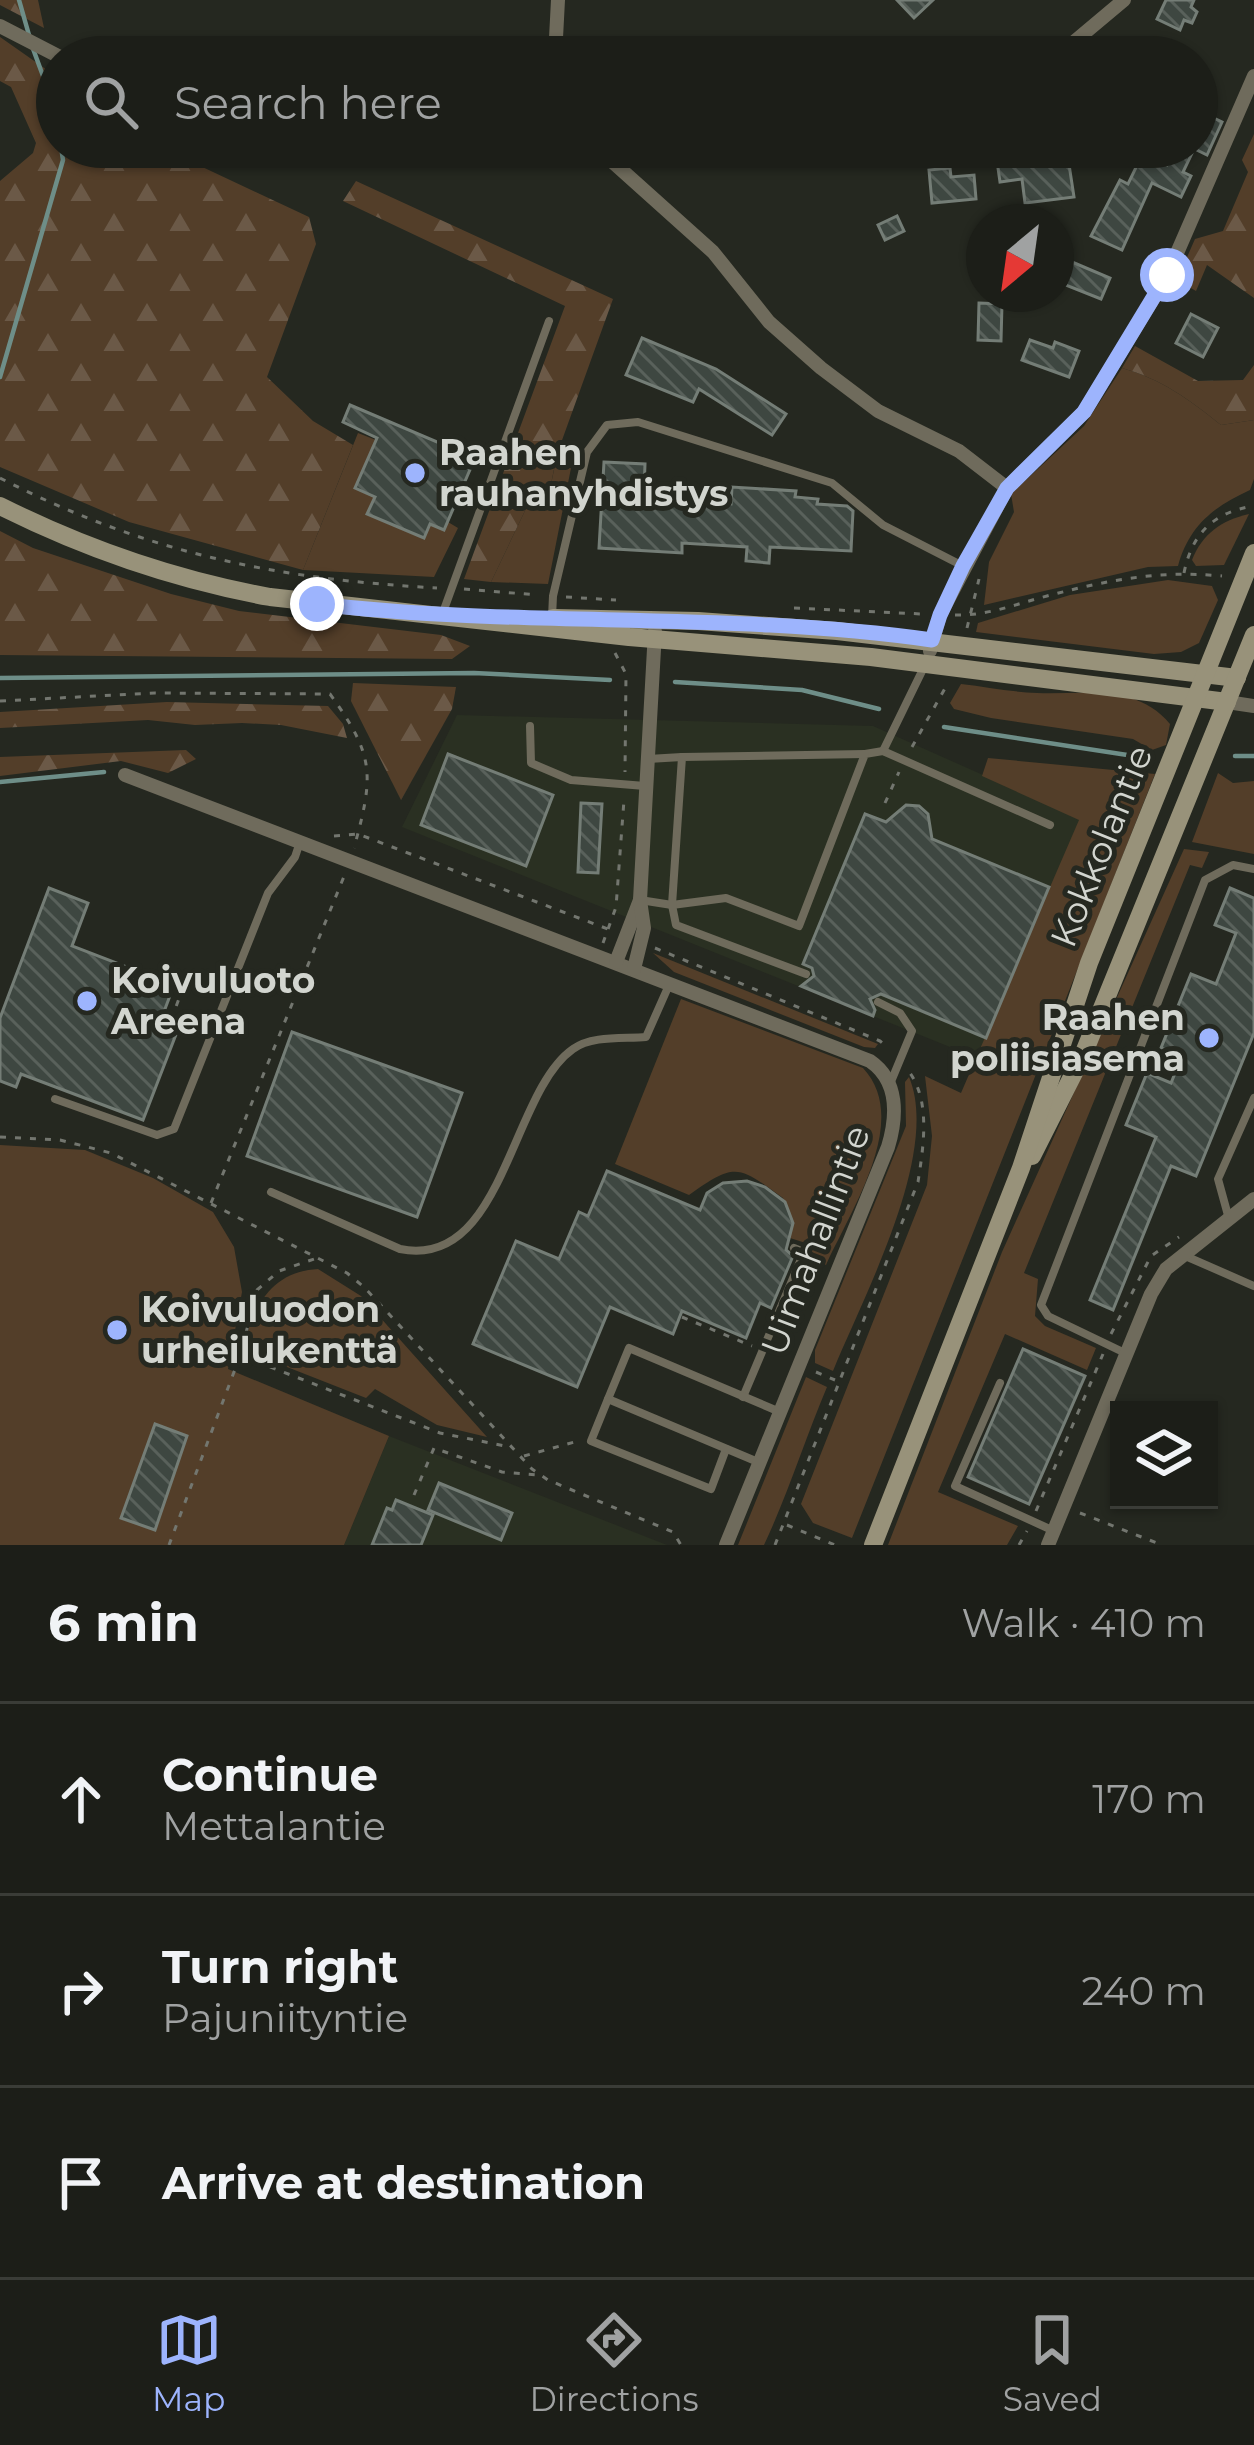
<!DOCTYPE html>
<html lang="en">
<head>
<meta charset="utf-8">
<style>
	body { margin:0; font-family:Montserrat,sans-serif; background:#252721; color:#f1f3f6 }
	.controls { position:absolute; right:36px; bottom:36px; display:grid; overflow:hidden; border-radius:0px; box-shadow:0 3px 9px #0004 }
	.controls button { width:108px; height:108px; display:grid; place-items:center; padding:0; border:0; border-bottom:3px solid #3a3c37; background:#1c1e18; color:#f1f3f6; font:60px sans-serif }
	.compass { position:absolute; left:966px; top:204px; width:108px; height:108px; border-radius:50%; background:#1c1e18; box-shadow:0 3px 9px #0004; rotate:209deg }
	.stop { position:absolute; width:36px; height:36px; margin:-27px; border:9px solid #9db4fd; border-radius:50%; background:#fff }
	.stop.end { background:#9db4fd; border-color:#fff; box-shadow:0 3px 12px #0008 }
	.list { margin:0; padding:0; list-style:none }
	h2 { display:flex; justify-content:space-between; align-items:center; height:156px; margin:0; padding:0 48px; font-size:51px }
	h2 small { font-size:39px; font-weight:400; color:#a0a2a2 }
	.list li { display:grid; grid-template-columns:78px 1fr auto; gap:36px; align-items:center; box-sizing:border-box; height:192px; padding:0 48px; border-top:3px solid #3a3c37 }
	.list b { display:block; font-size:45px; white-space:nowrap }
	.list p { margin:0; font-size:39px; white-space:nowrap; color:#a0a2a2 }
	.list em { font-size:39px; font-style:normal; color:#a0a2a2 }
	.icon { flex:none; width:66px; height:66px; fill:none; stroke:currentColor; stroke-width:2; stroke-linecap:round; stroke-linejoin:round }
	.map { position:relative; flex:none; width:1254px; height:1545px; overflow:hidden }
	.search { position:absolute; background:#1c1e18; box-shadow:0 3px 9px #0004; left:36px; right:36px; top:36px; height:132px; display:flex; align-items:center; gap:30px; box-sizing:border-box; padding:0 42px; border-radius:66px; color:#a0a2a2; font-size:45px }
	.sheet { height:732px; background:#1c1e18 }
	nav { display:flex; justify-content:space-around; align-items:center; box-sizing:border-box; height:168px; border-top:3px solid #3a3c37; background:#1c1e18; font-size:33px; color:#a0a2a2 }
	nav a { display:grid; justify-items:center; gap:6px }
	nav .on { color:#9db4fd }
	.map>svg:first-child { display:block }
	.built { fill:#2a3022 }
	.grass { fill:#533e29 }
	.forest { fill:url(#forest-firs) }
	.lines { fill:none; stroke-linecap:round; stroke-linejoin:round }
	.stream { stroke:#6e8e88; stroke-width:4.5 }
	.building { fill:url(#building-back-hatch); stroke:#747d76; stroke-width:3 }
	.path { stroke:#73766f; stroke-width:3; stroke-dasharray:6 9; stroke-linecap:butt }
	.lane { stroke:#6f6b5c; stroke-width:8 }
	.street { stroke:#6f6b5c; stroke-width:14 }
	.secondary { stroke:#98927a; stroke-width:18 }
	.route { stroke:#9db4fd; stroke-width:15 }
	.poi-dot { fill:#9db4fd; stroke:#252820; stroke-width:4.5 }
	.labels { text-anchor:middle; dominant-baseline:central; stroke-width:10; stroke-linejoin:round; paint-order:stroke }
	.poi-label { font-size:36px; font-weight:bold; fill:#d2d5cf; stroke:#252820; text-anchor:start }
	.street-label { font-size:36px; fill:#d2d5cf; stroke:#252820 }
</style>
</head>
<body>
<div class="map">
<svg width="1254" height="1545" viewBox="0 0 1254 1545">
	<defs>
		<pattern id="forest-firs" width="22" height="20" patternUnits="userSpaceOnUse" patternTransform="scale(3)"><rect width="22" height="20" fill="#533e29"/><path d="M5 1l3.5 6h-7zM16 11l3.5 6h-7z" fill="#6b5947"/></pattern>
		<pattern id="building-back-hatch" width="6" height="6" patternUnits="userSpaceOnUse" patternTransform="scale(3)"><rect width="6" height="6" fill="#3e4741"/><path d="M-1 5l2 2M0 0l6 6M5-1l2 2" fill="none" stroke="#59615b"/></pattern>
	</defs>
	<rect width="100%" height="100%" fill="#252820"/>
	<g class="built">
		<path d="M 457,715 L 873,726 L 1084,820 L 985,1061 L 402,827 Z"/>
		<path d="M 389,1436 L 667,1545 L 344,1545 Z"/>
	</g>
	<g class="grass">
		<path d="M 1122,368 C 1161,379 1189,399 1221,425 L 1254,420 L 1254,479 L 1250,490 C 1213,507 1189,526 1178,566 L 1148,567 L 984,605 L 989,562 L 1014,512 L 1011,494 L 1084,426 Z"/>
		<path d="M 358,433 L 376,440 L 355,487 L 375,497 L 368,514 L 423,538 L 430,524 L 444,530 L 448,522 L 458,528 L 434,577 L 303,570 Z"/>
		<path d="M 557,455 L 573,458 L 548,584 L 491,582 L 532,496 L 549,494 Z"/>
		<path d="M 1249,514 L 1224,565 L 1196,566 L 1192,560 C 1202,534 1222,520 1249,514 Z"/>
		<path d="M 1168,580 L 1212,586 L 1218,600 L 1199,643 L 1181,652 L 1154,654 L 976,632 L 978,623 L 1070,595 Z"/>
		<path d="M 961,684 C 987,687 1011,692 1037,693 C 1084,695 1136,683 1170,724 L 1166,745 L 1152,750 L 1133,739 L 991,718 L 954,709 L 950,703 Z"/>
		<path d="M 988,758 L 1155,774 L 852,1538 L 813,1523 L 801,1504 L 927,1185 L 932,1136 L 925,1076 L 961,1093 L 1079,820 L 982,776 Z"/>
		<path d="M 1218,773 L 1233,783 L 1254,781 L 1254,854 L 1192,842 Z"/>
		<path d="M 1184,849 L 1209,852 L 1202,868 L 1190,865 L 1024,1273 L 1038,1279 L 1035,1316 L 1045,1326 L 1096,1348 L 1087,1370 L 1005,1334 L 938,1492 L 1018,1526 L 1007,1545 L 888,1545 L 1002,1252 Z"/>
		<path d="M 653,953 L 878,1044 L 875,1048 L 864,1047 L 674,972 Z"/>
		<path d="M 681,999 L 863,1068 C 912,1120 850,1211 826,1265 L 810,1257 L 812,1245 L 790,1238 L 783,1198 C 738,1165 735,1162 689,1195 L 615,1164 Z"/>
		<path d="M 909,1077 C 941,1153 863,1297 833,1371 L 815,1363 L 815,1350 L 906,1126 L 905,1082 Z"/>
		<path d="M 0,1145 L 85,1150 L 153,1178 L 213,1212 L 234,1247 L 242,1292 L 228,1369 L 389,1436 L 344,1545 L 0,1545 Z"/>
		<path d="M 318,1269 L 361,1296 L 487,1437 L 437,1425 L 375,1389 L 366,1398 L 259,1356 L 248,1331 C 259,1296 279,1271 318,1269 Z"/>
		<path d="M 806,1377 L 827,1387 C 805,1439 788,1494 764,1545 L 738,1545 Z"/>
	</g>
	<g class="forest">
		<path d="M 0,0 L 38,0 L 44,28 L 0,5 Z"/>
		<path d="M 0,37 L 57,77 L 57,147 L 174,147 L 196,164 L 309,217 L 316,244 L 267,377 L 313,421 L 353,445 L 303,570 L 129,522 L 0,467 L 0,181 L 33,153 L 36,143 L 11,87 L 0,81 Z"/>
		<path d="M 1254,134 L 1254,298 L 1207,265 L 1196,291 L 1177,280 L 1195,239 L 1223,231 L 1248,172 L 1242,160 Z"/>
		<path d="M 356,181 L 613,299 L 557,454 L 549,494 L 532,496 L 491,582 L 464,579 L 565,306 L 343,201 Z"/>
		<path d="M 1135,346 L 1198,381 L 1243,380 L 1254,365 L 1254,420 L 1221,425 C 1189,399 1161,379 1122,368 Z"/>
		<path d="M 0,531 L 33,548 L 171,594 L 239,611 L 441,635 L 470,646 L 452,659 L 0,655 Z"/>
		<path d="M 353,683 L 456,687 L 452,709 L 401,800 L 351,701 Z"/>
		<path d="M 167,702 L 328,706 L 343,724 L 347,738 L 281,725 L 242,723 L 195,725 L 148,720 L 0,728 L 0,712 Z"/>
		<path d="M 186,750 L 196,759 L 168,773 L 121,761 L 0,776 L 0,757 Z"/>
	</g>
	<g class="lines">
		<g class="stream">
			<path d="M 19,0 L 29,35"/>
			<path d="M 32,46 L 57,114"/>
			<path d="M 0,377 L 63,160 L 61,147"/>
			<path d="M 0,678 L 474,673 L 610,680"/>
			<path d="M 675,682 L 802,690 L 879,709"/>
			<path d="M 944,727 L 1147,758"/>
			<path d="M 1235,756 L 1254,756"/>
			<path d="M 0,782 L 104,772"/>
		</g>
	</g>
	<g class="building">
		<path d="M 897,0 L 933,0 L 914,18 Z"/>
		<path d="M 1166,0 L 1194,0 L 1191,7 L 1197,12 L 1192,23 L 1184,20 L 1180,30 L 1157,19 Z"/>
		<path d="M 1197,110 L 1222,122 L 1207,155 L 1197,150 Z"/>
		<path d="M 995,147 L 1015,147 L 1017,164 L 1068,158 L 1074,197 L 1025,203 L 1022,179 L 1000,182 Z"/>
		<path d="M 1176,147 L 1195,147 L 1183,172 L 1191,176 L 1181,197 L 1152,183 L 1122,250 L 1091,236 L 1120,180 L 1128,184 L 1143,153 L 1167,165 Z"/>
		<path d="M 950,168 L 951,177 L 974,175 L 976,199 L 932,203 L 929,170 Z"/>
		<path d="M 897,216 L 904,231 L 885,240 L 878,225 Z"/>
		<path d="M 1072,262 L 1110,278 L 1101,299 L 1063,284 Z"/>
		<path d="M 979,303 L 1002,304 L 1001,341 L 978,340 Z"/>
		<path d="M 1191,314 L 1218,328 L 1203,357 L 1176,343 Z"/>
		<path d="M 642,338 L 716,369 L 786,414 L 772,435 L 699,389 L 693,402 L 626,375 Z"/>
		<path d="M 1030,340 L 1053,348 L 1055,342 L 1079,351 L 1069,377 L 1022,360 Z"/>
		<path d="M 350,405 L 475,458 L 444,530 L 430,524 L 424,538 L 367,514 L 375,497 L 355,488 L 377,438 L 343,422 Z"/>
		<path d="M 604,462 L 645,464 L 644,491 L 668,493 L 668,500 L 731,504 L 732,487 L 796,491 L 795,497 L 818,499 L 817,504 L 847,506 L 853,511 L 851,551 L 770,547 L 769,563 L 746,561 L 747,547 L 682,543 L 682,553 L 599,548 Z"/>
		<path d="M 448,754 L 553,795 L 526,866 L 421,825 Z"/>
		<path d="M 581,803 L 602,804 L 598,873 L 578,872 Z"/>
		<path d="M 906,805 L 919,806 L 928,814 L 932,839 L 1049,887 L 986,1038 L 881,994 L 870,999 L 875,1010 L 873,1016 L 801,986 L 814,976 L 812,968 L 803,964 L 865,814 L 886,822 Z"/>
		<path d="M 49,888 L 88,903 L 72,946 L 174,985 L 162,1017 L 180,1024 L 143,1120 L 21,1074 L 16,1087 L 0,1081 L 0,1018 Z"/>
		<path d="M 1230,888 L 1254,898 L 1254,1033 L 1196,1176 L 1171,1166 L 1113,1310 L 1090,1300 L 1156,1137 L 1126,1125 L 1147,1073 L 1171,1083 L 1182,1056 L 1161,1048 L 1191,974 L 1216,984 L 1236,933 L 1215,925 Z"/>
		<path d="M 292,1032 L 462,1093 L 417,1217 L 247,1156 Z"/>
		<path d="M 607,1171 L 700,1210 L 707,1193 L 723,1183 L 747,1181 L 765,1187 L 785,1202 L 793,1223 L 786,1250 L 793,1256 L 771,1308 L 760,1303 L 746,1338 L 682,1311 L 673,1334 L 610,1307 L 577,1387 L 473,1344 L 516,1241 L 559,1259 L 579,1212 L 588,1216 Z"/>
		<path d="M 1023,1349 L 1085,1376 L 1029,1504 L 968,1477 Z"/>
		<path d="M 155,1424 L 187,1436 L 155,1530 L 121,1518 Z"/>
		<path d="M 439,1483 L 512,1513 L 501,1540 L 428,1510 Z"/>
		<path d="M 396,1500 L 433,1515 L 421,1545 L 372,1545 L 387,1508 L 392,1510 Z"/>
	</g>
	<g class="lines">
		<g class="path">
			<path d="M 0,478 C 146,553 275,579 437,588"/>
			<path d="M 1184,573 C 1192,533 1214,512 1254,506"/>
			<path d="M 464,589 L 538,595"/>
			<path d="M 566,597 L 616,600"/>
			<path d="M 794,608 L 922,614"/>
			<path d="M 955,615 C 987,616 1016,604 1047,596 C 1108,580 1159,570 1222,576"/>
			<path d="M 967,628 L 979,579"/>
			<path d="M 615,653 L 626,674 L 625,772"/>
			<path d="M 0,701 L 155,693 L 330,694 C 375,756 374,775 354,848"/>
			<path d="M 912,747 L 948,683"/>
			<path d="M 885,803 L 899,772"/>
			<path d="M 334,836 L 358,834 L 613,931"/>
			<path d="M 603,943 L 616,907 L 624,800"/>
			<path d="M 655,948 L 880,1041 L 888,1048"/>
			<path d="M 171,1020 L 189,972"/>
			<path d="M 0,1137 L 60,1140 L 111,1153 L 347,1273 L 364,1287 L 532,1469 L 548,1480 L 673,1532 L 681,1545"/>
			<path d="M 211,1203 L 345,874"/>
			<path d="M 682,1317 L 752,1346"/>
			<path d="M 1111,1334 L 1151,1256 L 1179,1237"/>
			<path d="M 242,1356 L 440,1433 L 505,1446"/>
			<path d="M 816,1372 L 835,1380"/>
			<path d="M 524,1456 L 578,1441"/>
			<path d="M 414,1495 L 434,1448 L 502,1472 L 538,1475"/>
			<path d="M 1036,1511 L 1103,1354"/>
			<path d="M 1080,1513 L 1162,1545"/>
			<path d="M 787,1525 L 835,1545"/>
			<path d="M 169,1545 L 240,1356 L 257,1290 L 279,1271 L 317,1258"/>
			<path d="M 775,1545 L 918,1182 C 923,1149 931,1103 910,1073"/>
			<path d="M 1019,1545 L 1027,1531"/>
		</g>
		<g class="lane">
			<path d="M 442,615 L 549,321"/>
			<path d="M 552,617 L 553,596 L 587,452 L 607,425 L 638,422 L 832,483 L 883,525 L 963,566"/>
			<path d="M 530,726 L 531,763 L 571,780 L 645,786"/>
			<path d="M 883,751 L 925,665"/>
			<path d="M 648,759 L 682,757"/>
			<path d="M 640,900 L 672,905 L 726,898 L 799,926 L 865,754 L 883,751 L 1050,825"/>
			<path d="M 806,974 L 676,925 L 672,905 L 682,757 L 865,754"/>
			<path d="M 878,1002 L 900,1013 L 912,1031 L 890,1084"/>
			<path d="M 55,1099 L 157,1135 L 174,1129 L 268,893 L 295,857 L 300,842"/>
			<path d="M 271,1192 L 400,1249 C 504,1270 510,1093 573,1049 C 592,1035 624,1039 646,1037 L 669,985"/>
			<path d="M 1229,1219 L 1218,1179 L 1254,1098"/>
			<path d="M 1183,1255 L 1254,1286"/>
			<path d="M 1125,1353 L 1048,1316 L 1041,1305 L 1205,880 L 1233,865 L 1254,869"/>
			<path d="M 1000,1383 L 955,1486 L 1052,1530"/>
			<path d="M 743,1397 L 804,1252 L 794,1248"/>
			<path d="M 608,1399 L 591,1441 L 711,1489 L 726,1449"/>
			<path d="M 758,1462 L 608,1399 L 629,1348 L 780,1412"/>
		</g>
		<g class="street">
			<path d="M 0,26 L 60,57"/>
			<path d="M 555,57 L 558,0"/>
			<path d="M 1056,57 L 1124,0"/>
			<path d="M 596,147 L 713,252 L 769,322 L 821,368 L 878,411 L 959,451 L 1007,488"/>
			<path d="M 930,651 L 940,615 L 1007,488 L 1084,412 L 1167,276 L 1254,76"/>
			<path d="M 1227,702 L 1254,706"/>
			<path d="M 125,775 L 870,1061 C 899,1081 897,1117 888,1147 L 726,1545"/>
			<path d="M 616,962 L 640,900"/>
			<path d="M 634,969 L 644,928 L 640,900 L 655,631"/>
			<path d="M 1048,1545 L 1151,1294 L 1166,1269 L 1254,1199"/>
		</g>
		<g class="secondary">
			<path d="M 0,506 C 86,549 176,580 270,597 L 629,637 L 871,657 L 1227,702"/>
			<path d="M 553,618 L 698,621 L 837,631 L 1237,678"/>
			<path d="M 1032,1156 L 1083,1055 L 1254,635"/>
			<path d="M 873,1545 L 1021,1168 L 1089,963 L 1254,553"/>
		</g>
	</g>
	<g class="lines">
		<path class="route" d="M 317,604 C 521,628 728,611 932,640 L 940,615 L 963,566 L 1007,488 L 1084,412 L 1167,275"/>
	</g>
	<g class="poi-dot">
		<circle cx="415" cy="473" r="12"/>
		<circle cx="87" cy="1001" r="12"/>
		<circle cx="1209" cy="1038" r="12"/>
		<circle cx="117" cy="1330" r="12"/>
	</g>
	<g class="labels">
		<g class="poi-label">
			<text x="439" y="452">Raahen<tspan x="439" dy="41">rauhanyhdistys</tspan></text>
			<text x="111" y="980">Koivuluoto<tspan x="111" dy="41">Areena</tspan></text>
			<text x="1185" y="1017" text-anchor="end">Raahen<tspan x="1185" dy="41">poliisiasema</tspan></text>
			<text x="141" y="1309">Koivuluodon<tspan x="141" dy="41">urheilukenttä</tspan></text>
		</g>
		<g class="street-label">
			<text transform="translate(1101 846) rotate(-68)">Kokkolantie</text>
			<text transform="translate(815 1240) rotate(-69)">Uimahallintie</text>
		</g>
	</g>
</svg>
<div class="controls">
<button><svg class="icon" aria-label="layers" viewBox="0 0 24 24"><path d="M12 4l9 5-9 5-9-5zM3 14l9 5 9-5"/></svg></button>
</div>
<svg class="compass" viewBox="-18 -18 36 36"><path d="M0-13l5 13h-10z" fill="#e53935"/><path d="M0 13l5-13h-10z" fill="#a0a2a2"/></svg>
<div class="stop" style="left:1167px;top:275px"></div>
<div class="stop end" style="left:317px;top:604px"></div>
<div class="search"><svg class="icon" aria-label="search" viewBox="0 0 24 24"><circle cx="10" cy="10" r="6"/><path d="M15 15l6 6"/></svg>Search here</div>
</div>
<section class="sheet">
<h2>6 min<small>Walk · 410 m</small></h2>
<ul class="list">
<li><svg class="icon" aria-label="ahead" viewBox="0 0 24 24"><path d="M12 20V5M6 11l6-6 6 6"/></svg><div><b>Continue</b><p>Mettalantie</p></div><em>170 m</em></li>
<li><svg class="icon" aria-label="right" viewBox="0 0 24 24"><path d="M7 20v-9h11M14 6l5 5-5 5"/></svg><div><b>Turn right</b><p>Pajuniityntie</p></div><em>240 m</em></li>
<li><svg class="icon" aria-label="arrive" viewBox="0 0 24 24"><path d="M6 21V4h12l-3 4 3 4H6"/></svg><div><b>Arrive at destination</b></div></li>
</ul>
</section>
<nav>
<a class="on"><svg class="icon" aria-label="map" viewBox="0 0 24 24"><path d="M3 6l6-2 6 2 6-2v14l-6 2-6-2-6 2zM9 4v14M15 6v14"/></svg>Map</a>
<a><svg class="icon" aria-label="directions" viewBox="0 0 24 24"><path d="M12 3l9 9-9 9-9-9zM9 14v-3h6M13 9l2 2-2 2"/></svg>Directions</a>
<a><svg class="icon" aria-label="saved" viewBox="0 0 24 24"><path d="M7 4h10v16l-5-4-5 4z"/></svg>Saved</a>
</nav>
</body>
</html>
